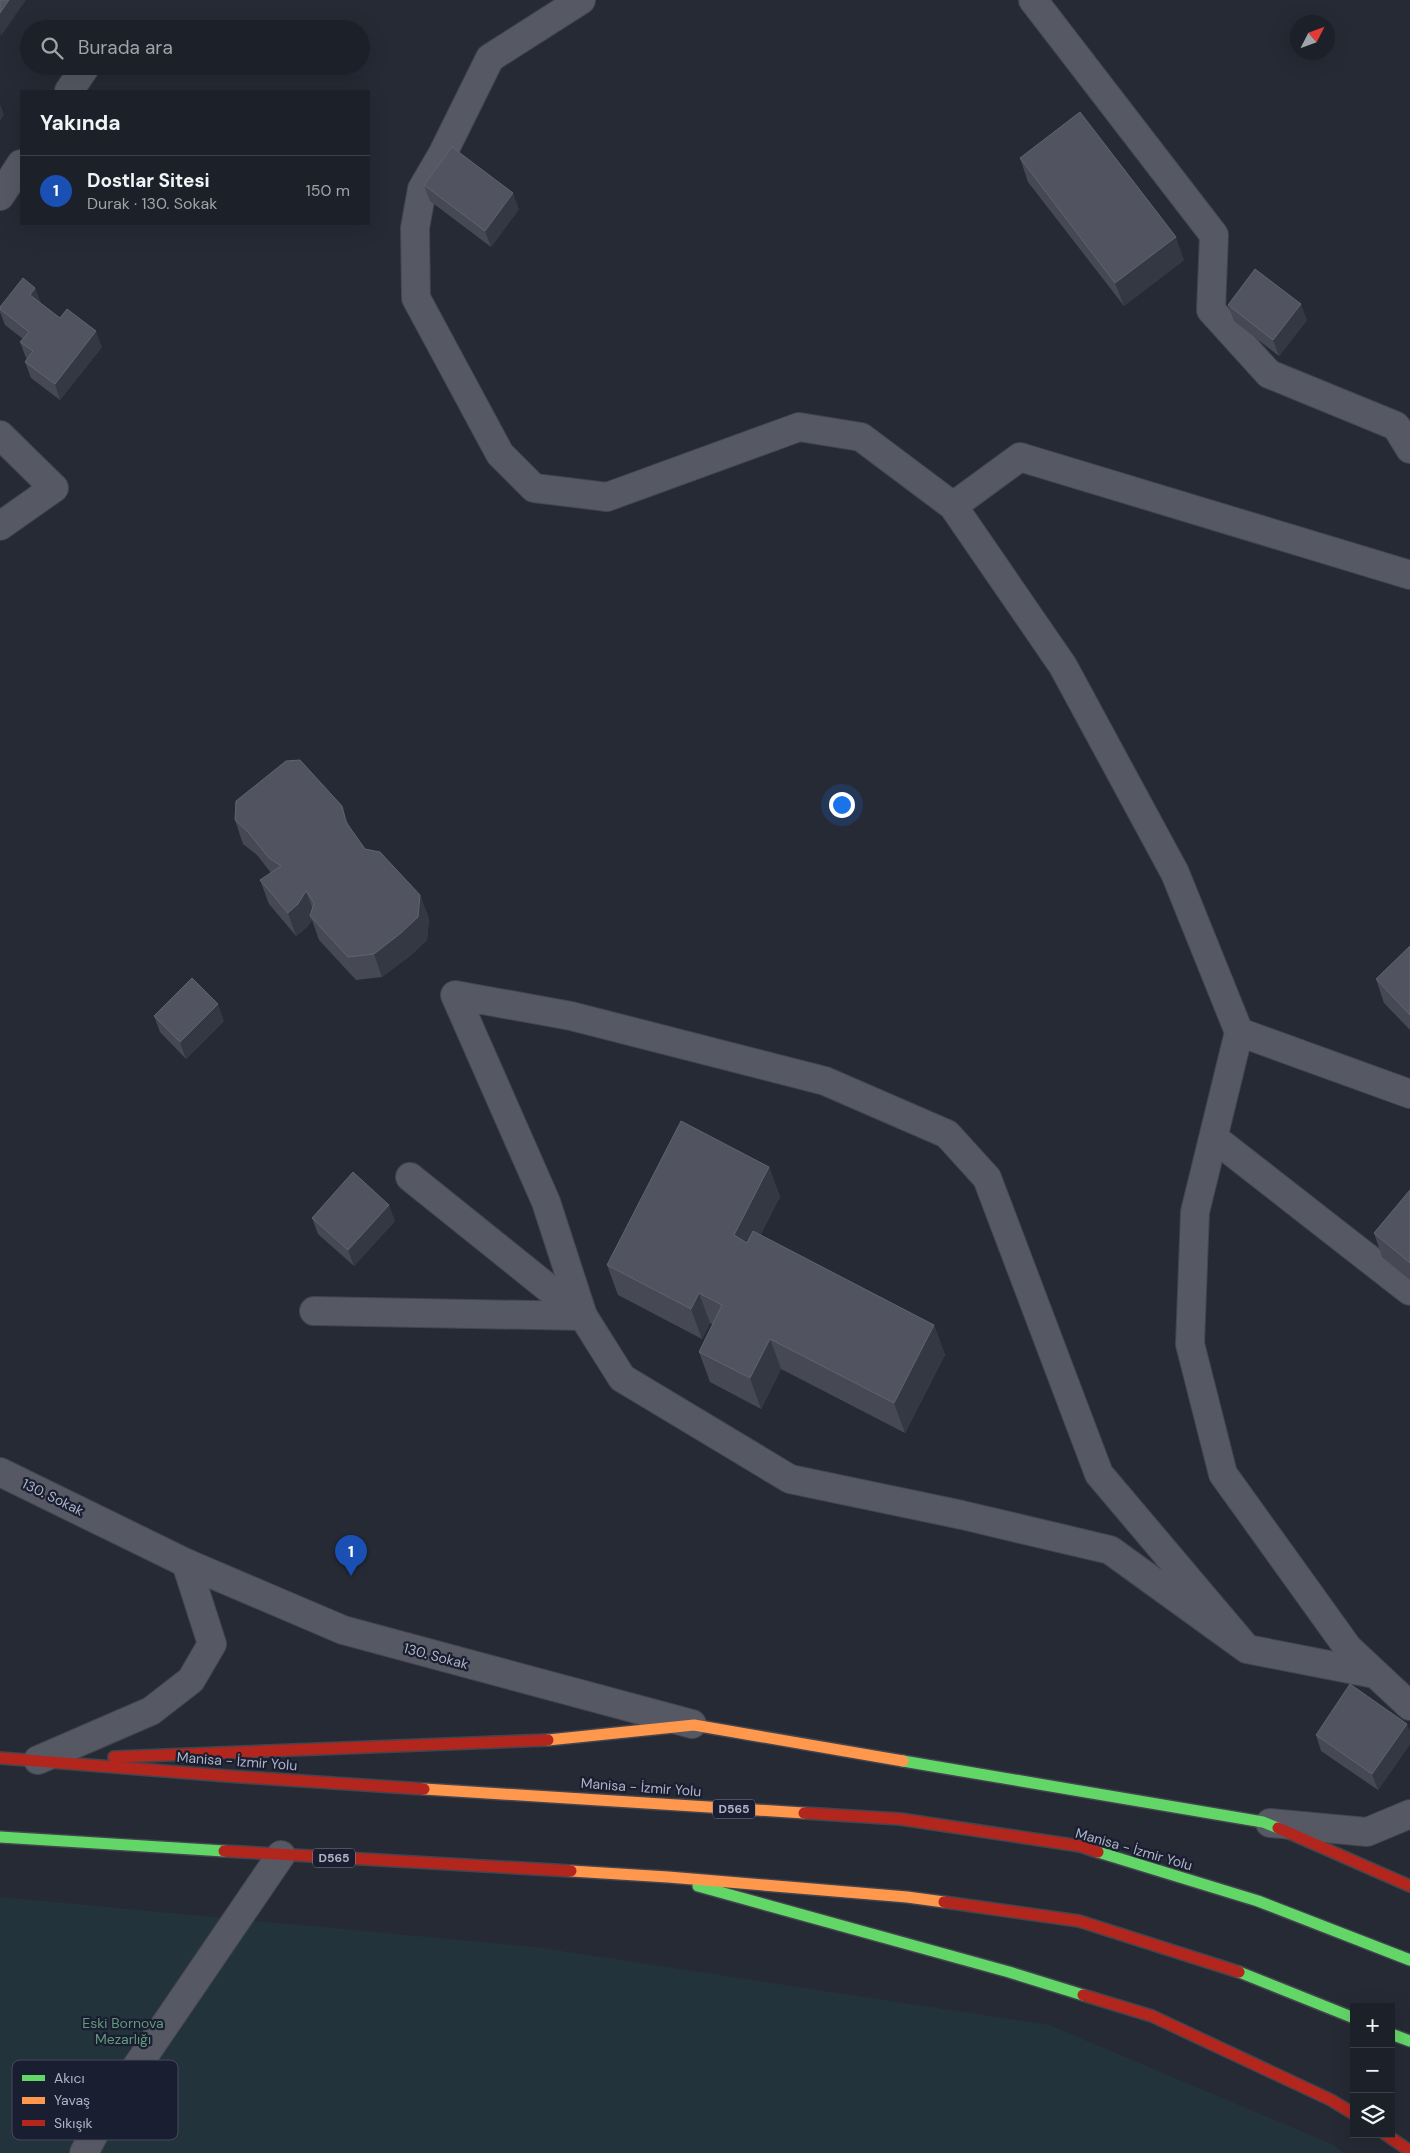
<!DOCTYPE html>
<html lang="tr">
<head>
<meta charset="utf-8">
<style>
	body { margin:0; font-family:"DM Sans",sans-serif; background:#252830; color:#f1f3f6 }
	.controls { position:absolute; right:15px; bottom:15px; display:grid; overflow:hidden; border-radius:0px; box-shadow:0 5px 20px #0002 }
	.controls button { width:45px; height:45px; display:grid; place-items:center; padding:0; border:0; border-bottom:1px solid #3a3e45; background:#1c2028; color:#f1f3f6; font:25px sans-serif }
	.compass { position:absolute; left:1290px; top:15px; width:45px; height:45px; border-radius:50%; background:#1c2028; box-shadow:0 5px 20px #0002; rotate:48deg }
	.you { position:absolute; left:841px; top:804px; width:18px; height:18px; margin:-12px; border:4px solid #fff; border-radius:50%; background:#1a73e8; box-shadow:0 0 0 8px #1a73e833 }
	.badge { display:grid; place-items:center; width:32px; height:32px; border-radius:50%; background:#7f8394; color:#fff; font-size:16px; font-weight:700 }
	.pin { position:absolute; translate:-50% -41px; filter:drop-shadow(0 1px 2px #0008) }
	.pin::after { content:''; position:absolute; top:26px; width:18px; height:15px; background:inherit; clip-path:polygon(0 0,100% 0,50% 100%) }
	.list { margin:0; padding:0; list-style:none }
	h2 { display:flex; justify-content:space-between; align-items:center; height:65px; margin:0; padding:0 20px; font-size:21px }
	h2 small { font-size:16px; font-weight:400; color:#a0a3a8 }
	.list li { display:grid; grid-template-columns:32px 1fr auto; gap:15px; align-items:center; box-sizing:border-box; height:70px; padding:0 20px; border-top:1px solid #3a3e45 }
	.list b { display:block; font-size:19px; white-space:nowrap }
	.list p { margin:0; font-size:16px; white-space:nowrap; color:#a0a3a8 }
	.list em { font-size:16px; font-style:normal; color:#a0a3a8 }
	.icon { flex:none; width:28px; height:28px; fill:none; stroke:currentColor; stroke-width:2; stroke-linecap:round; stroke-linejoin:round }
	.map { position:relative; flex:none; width:1410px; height:2153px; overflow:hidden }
	.search { position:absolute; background:#1c2028; box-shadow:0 5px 20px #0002; left:20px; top:20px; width:350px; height:55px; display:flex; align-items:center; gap:12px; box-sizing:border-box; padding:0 18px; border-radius:28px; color:#a0a3a8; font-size:19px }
	.panel { position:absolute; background:#1c2028; box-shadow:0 5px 20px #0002; left:20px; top:90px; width:350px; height:135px; border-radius:0px }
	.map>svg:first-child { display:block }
	.green { fill:#23333b }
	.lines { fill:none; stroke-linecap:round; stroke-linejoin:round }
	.street-casing { stroke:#42454e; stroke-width:30 }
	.fast-casing { stroke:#42454e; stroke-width:14 }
	.slow-casing { stroke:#42454e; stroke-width:14 }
	.jam-casing { stroke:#42454e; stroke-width:14 }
	.street { stroke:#565863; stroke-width:28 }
	.fast { stroke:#63d668; stroke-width:11 }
	.slow { stroke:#ff974d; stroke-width:11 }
	.jam { stroke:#b3261e; stroke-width:11 }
	.wall { fill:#464954 }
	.shaded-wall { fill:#343842 }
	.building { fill:#515460; stroke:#606370 }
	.labels { text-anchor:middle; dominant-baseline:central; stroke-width:4.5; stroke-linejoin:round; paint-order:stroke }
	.shield { fill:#191e30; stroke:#82869a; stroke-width:1 }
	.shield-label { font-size:12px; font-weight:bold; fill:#afb3c7 }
	.street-label { font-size:14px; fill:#afb3c7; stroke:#191e30 }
	.park-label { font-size:14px; fill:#649a7c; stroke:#191e30 }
	.key { fill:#191e30; stroke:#464b5d; stroke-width:1 }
	.key-label { font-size:14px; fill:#afb3c7 }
</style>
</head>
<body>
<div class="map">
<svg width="1410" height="2153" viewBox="0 0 1410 2153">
	<rect width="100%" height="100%" fill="#262a35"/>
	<path class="green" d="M 0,1897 L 535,1947 L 1049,2025 L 1334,2145 L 1344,2153 L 0,2153 Z"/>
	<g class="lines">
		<g class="street-casing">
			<g id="street">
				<path d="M 581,0 L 490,58 L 443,153 L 422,189 L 415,228 L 416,298 L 500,454 L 534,488 L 607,497 L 799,427 L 861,437 L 953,506 L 1063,666 L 1175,873 L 1239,1032 L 1195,1212 L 1190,1344 L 1223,1474 L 1348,1648 L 1410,1706"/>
				<path d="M 1033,0 L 1214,235 L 1211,310 L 1269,374 L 1396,426 L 1410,449"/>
				<path d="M 69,91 L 84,69"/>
				<path d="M 0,196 L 21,164"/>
				<path d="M 0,435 L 54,488 L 0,526"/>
				<path d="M 953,506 L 1020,457 L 1410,575"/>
				<path d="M 1239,1032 L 1410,1094"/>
				<path d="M 1214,1138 L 1410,1291"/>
				<path d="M 314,1311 L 583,1316 L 410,1177"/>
				<path d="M 0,1472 L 186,1563 L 343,1630 L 692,1724"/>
				<path d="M 1247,1649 L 1099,1474 L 987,1178 L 947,1134 L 825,1081 L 571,1016 L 455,995 L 546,1202 L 583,1316 L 622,1378 L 790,1479 L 962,1515 L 1110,1550 L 1247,1649 L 1375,1674"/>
				<path d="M 38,1760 L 151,1711 L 191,1680 L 212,1644 L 186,1563"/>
				<path d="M 1270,1823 L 1367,1832 L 1410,1814"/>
				<path d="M 84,2153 L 105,2113 L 281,1855"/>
			</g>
		</g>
		<g class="fast-casing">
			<g id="fast">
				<path d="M 903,1761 L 1263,1822 L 1278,1828"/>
				<path d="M 0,1837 L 224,1851"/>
				<path d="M 1098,1852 L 1258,1901 L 1410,1960"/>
				<path d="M 698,1886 L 1009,1972 L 1083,1995"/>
				<path d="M 1239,1972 L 1354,2018"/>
				<path d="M 1391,2034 L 1410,2041"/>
			</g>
		</g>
		<g class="slow-casing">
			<g id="slow">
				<path d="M 548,1740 L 694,1725 L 903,1761"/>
				<path d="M 424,1789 L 804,1813"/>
				<path d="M 571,1871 L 668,1877 L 907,1897 L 944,1902"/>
			</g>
		</g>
		<g class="jam-casing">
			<g id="jam">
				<path d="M 114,1757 L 548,1740"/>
				<path d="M 0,1758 L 227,1776 L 424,1789"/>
				<path d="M 804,1813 L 900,1819 L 1080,1846 L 1098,1852"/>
				<path d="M 1278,1828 L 1410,1886"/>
				<path d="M 224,1851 L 571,1871"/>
				<path d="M 944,1902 L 1079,1921 L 1239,1972"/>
				<path d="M 1083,1995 L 1152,2016 L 1331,2100 L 1354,2114"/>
				<path d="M 1385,2134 L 1410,2151"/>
			</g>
		</g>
		<use href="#street" class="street"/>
		<use href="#fast" class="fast"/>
		<use href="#slow" class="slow"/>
		<use href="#jam" class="jam"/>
	</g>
	<g class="wall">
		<path d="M 1020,158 L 1184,260 L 1124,306 L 1028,182 Z"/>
		<path d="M 424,185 L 519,209 L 491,247 L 430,201 Z"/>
		<path d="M 35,288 L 41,304 L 60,318 L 102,347 L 60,400 L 31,378 L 25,362 L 27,359 L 26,358 L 20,342 L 23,339 L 5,325 L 0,312 L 0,307 Z"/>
		<path d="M 1228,305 L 1307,320 L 1279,356 L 1234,321 Z"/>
		<path d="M 235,820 L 350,829 L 365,849 L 420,895 L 429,919 L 427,940 L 410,956 L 382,977 L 356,980 L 319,940 L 312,920 L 307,927 L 296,936 L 269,904 L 260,880 L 271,873 L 257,855 L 243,844 Z"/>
		<path d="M 1410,946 L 1410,1030 L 1384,1003 L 1376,979 Z"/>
		<path d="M 154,1016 L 224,1021 L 186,1059 L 160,1032 Z"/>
		<path d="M 769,1167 L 780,1197 L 760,1235 L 934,1325 L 945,1355 L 905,1433 L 781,1369 L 761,1409 L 710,1382 L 699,1352 L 713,1325 L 710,1323 L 702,1339 L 618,1295 L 607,1265 Z"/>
		<path d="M 1410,1190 L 1410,1280 L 1382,1257 L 1374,1233 Z"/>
		<path d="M 312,1218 L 395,1221 L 354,1266 L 318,1234 Z"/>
		<path d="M 1410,1731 L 1410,1744 L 1378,1790 L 1321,1751 L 1316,1735 Z"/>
	</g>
	<g class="shaded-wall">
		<path d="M 9,0 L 26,0 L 1,36 L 0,32 L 0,13 Z"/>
		<path d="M 0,104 L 4,115 L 0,121 Z"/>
		<path d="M 513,193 L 519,209 L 491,247 L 485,231 Z"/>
		<path d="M 1176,237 L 1184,260 L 1124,306 L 1115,283 Z"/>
		<path d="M 35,288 L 41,304 L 30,295 Z"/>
		<path d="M 1301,304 L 1307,320 L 1279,356 L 1273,340 Z"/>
		<path d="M 96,331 L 102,347 L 60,400 L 55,384 Z"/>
		<path d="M 342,806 L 351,830 L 346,822 Z"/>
		<path d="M 306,891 L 315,915 L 310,916 L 312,920 L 307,927 L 296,936 L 288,913 Z"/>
		<path d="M 420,895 L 429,919 L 427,940 L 410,956 L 382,977 L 374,954 Z"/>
		<path d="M 218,1004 L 224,1021 L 186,1059 L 180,1042 Z"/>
		<path d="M 769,1167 L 780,1197 L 745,1266 L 734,1235 Z"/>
		<path d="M 389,1205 L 395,1221 L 354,1266 L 348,1250 Z"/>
		<path d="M 699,1293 L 710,1323 L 702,1339 L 691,1309 Z"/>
		<path d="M 934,1325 L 945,1355 L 905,1433 L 894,1403 Z"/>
		<path d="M 770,1339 L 781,1369 L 761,1409 L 750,1378 Z"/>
		<path d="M 1407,1724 L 1410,1731 L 1410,1744 L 1378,1790 L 1372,1774 Z"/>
	</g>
	<g class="building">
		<path d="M 0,0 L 9,0 L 0,13 Z"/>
		<path d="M 1080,112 L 1176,237 L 1115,283 L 1020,158 Z"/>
		<path d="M 452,147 L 513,193 L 485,231 L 424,185 Z"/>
		<path d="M 1255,269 L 1301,304 L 1273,340 L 1228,305 Z"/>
		<path d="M 23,278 L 35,288 L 30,295 L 60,318 L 67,309 L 96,331 L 55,384 L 25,362 L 33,351 L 20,342 L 29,332 L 0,309 L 0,307 Z"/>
		<path d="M 300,760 L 342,806 L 346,822 L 365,849 L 380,852 L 420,895 L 418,917 L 401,933 L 374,954 L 348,957 L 310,916 L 314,903 L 306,891 L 298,904 L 288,913 L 260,880 L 281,866 L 269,858 L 248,832 L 235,820 L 236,801 L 286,761 Z"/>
		<path d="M 1410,946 L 1410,1015 L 1376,979 Z"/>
		<path d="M 192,978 L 218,1004 L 180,1042 L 154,1016 Z"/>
		<path d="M 681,1121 L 769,1167 L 734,1235 L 747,1243 L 753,1231 L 934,1325 L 894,1403 L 770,1339 L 750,1378 L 699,1352 L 722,1305 L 699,1293 L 691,1309 L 607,1265 Z"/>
		<path d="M 353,1172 L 389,1205 L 348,1250 L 312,1218 Z"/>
		<path d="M 1410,1190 L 1410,1263 L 1374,1233 Z"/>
		<path d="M 1350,1684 L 1407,1724 L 1372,1774 L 1316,1735 Z"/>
	</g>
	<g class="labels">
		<g class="shield">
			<rect x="713" y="1799.5" width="42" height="19" rx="4"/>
			<rect x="313" y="1848.5" width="42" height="19" rx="4"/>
		</g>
		<g class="shield-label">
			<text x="734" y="1809">D565</text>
			<text x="334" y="1858">D565</text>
		</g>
		<g class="street-label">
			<text transform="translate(53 1497) rotate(26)">130. Sokak</text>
			<text transform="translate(436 1656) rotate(15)">130. Sokak</text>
			<text transform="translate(237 1761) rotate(4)">Manisa - İzmir Yolu</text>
			<text transform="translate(641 1787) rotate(4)">Manisa - İzmir Yolu</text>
			<text transform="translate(1134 1849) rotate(16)">Manisa - İzmir Yolu</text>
		</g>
		<g class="park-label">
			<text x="123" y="2023">Eski Bornova<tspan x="123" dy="16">Mezarlığı</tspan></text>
		</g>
	</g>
	<rect x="12" y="2060" width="166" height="80" rx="8" class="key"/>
	<rect x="22" y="2075" width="23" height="6" fill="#63d668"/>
	<rect x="22" y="2097" width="23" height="7" fill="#ff974d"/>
	<rect x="22" y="2120" width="23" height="6" fill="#b3261e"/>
	<g class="key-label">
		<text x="54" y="2083">Akıcı</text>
		<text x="54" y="2105">Yavaş</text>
		<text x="54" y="2128">Sıkışık</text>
	</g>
</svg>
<div class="controls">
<button>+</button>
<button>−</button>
<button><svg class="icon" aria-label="layers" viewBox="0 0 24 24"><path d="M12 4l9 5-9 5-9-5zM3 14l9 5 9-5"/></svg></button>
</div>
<svg class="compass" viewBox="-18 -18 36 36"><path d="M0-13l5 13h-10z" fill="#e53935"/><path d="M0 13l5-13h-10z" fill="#a0a3a8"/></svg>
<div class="you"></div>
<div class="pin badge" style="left:351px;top:1576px;background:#1a4fb4">1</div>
<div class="search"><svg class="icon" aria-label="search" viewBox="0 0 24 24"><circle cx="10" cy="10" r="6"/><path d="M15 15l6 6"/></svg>Burada ara</div>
<section class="panel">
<h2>Yakında<small></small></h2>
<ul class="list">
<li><span class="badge" style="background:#1a4fb4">1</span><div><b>Dostlar Sitesi</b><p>Durak · 130. Sokak</p></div><em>150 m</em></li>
</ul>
</section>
</div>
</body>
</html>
